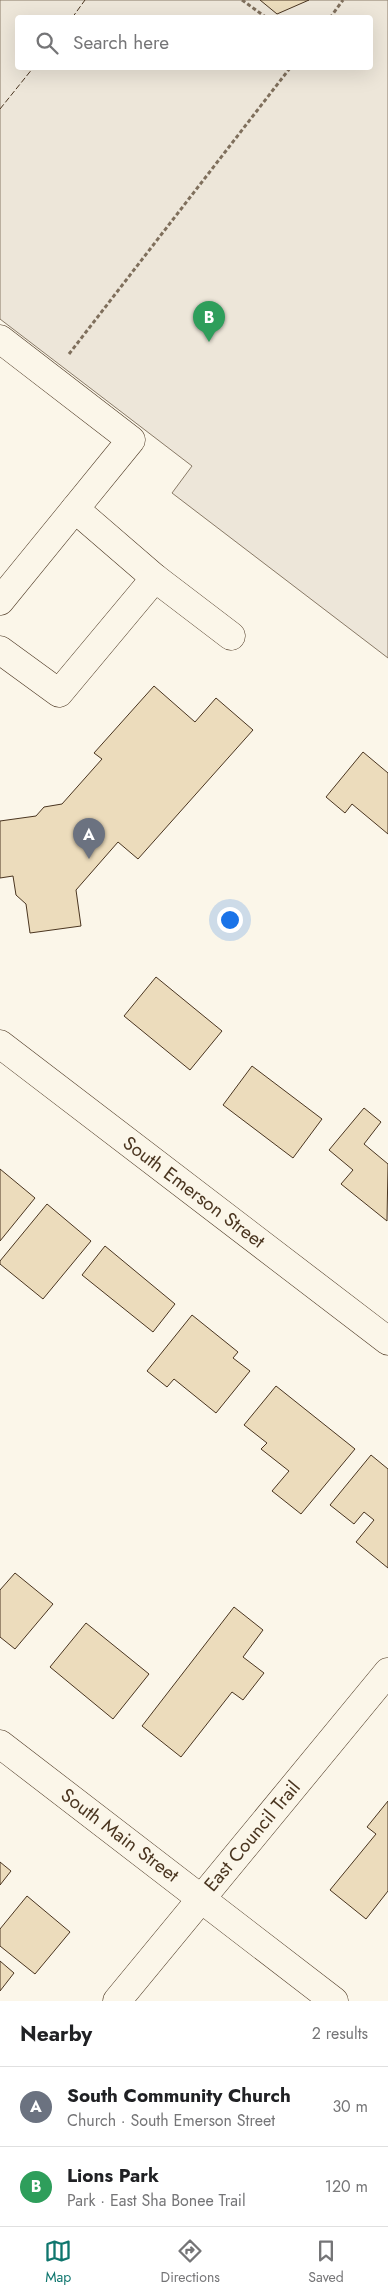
<!DOCTYPE html>
<html lang="en">
<head>
<meta charset="utf-8">
<style>
	body { margin:0; font-family:Jost,sans-serif; background:#f6f6f6; color:#202124 }
	.you { position:absolute; left:229px; top:919px; width:18px; height:18px; margin:-12px; border:4px solid #fff; border-radius:50%; background:#1a73e8; box-shadow:0 0 0 8px #1a73e833 }
	.badge { display:grid; place-items:center; width:32px; height:32px; border-radius:50%; background:#0f766e; color:#fff; font-size:16px; font-weight:700 }
	.pin { position:absolute; translate:-50% -41px; filter:drop-shadow(0 1px 2px #0008) }
	.pin::after { content:''; position:absolute; top:26px; width:18px; height:15px; background:inherit; clip-path:polygon(0 0,100% 0,50% 100%) }
	.list { margin:0; padding:0; list-style:none }
	h2 { display:flex; justify-content:space-between; align-items:center; height:65px; margin:0; padding:0 20px; font-size:21px }
	h2 small { font-size:16px; font-weight:400; color:#757577 }
	.list li { display:grid; grid-template-columns:32px 1fr auto; gap:15px; align-items:center; box-sizing:border-box; height:80px; padding:0 20px; border-top:1px solid #e0e0e0 }
	.list b { display:block; font-size:19px; white-space:nowrap }
	.list p { margin:0; font-size:16px; white-space:nowrap; color:#757577 }
	.list em { font-size:16px; font-style:normal; color:#757577 }
	.icon { flex:none; width:28px; height:28px; fill:none; stroke:currentColor; stroke-width:2; stroke-linecap:round; stroke-linejoin:round }
	.map { position:relative; flex:none; width:388px; height:2001px; overflow:hidden }
	.search { position:absolute; background:#fff; box-shadow:0 5px 20px #0002; left:15px; right:15px; top:15px; height:55px; display:flex; align-items:center; gap:12px; box-sizing:border-box; padding:0 18px; border-radius:5px; color:#757577; font-size:19px }
	.sheet { height:225px; background:#fff }
	nav { display:flex; justify-content:space-around; align-items:center; box-sizing:border-box; height:70px; border-top:1px solid #e0e0e0; background:#fff; font-size:14px; color:#757577 }
	nav a { display:grid; justify-items:center; gap:2px }
	nav .on { color:#0f766e }
	.map>svg:first-child { display:block }
	.green { fill:#ede6d9; stroke:#887966; fill-rule:evenodd }
	.building { fill:#ecdcbc; stroke:#4a3520 }
	.lines { fill:none; stroke-linecap:round; stroke-linejoin:round }
	.minor-casing { stroke:#4a3520; stroke-width:29 }
	.path { stroke:#7f6f5c; stroke-width:3; stroke-dasharray:4 2.5; stroke-linecap:butt }
	.minor { stroke:#fbf6e9; stroke-width:28 }
	.fence { stroke:#4a3520; stroke-width:1; stroke-dasharray:6 2.5; stroke-linecap:butt }
	.labels { text-anchor:middle; dominant-baseline:central; stroke-width:4; stroke-linejoin:round; paint-order:stroke }
	.street-label { font-size:19px; fill:#4a3520; stroke:#fbf6e9 }
</style>
</head>
<body>
<div class="map">
<svg width="388" height="2001" viewBox="0 0 388 2001">
	<rect width="100%" height="100%" fill="#fbf6e9"/>
	<path class="green" d="M 0,0 L 388,0 L 388,658 L 172,493 L 192,466 L 0,319 ZM 18,18 L 370,18 L 370,68 L 18,68 Z"/>
	<g class="building">
		<path d="M 260,0 L 309,0 L 277,14 Z"/>
		<path d="M 154,686 L 195,722 L 216,698 L 253,730 L 138,859 L 118,842 L 76,890 L 81,926 L 30,933 L 26,904 L 16,895 L 13,876 L 0,878 L 0,821 L 36,816 L 44,807 L 62,804 L 102,759 L 94,753 Z"/>
		<path d="M 363,752 L 388,773 L 388,834 L 352,804 L 345,813 L 326,797 Z"/>
		<path d="M 156,977 L 222,1031 L 190,1070 L 124,1016 Z"/>
		<path d="M 252,1066 L 322,1119 L 293,1158 L 223,1105 Z"/>
		<path d="M 364,1108 L 381,1122 L 364,1144 L 388,1164 L 387,1221 L 341,1184 L 353,1170 L 329,1150 Z"/>
		<path d="M 0,1169 L 35,1198 L 0,1241 Z"/>
		<path d="M 47,1204 L 91,1241 L 43,1299 L 0,1264 L 0,1261 Z"/>
		<path d="M 105,1246 L 175,1304 L 153,1332 L 82,1275 Z"/>
		<path d="M 192,1315 L 238,1352 L 233,1358 L 250,1371 L 216,1413 L 174,1379 L 167,1387 L 147,1371 Z"/>
		<path d="M 276,1386 L 355,1449 L 301,1514 L 272,1491 L 289,1471 L 261,1449 L 267,1443 L 244,1425 Z"/>
		<path d="M 371,1455 L 388,1469 L 388,1568 L 356,1542 L 374,1520 L 364,1512 L 354,1524 L 330,1505 Z"/>
		<path d="M 15,1573 L 53,1604 L 15,1649 L 0,1637 L 0,1590 Z"/>
		<path d="M 234,1607 L 263,1630 L 243,1657 L 264,1673 L 243,1700 L 232,1692 L 181,1757 L 142,1726 Z"/>
		<path d="M 86,1623 L 149,1674 L 113,1719 L 50,1667 Z"/>
		<path d="M 388,1801 L 388,1891 L 366,1919 L 330,1890 L 376,1834 L 367,1827 Z"/>
		<path d="M 0,1862 L 11,1871 L 0,1885 Z"/>
		<path d="M 27,1896 L 70,1932 L 35,1974 L 0,1946 L 0,1929 Z"/>
		<path d="M 0,1961 L 14,1973 L 0,1991 Z"/>
	</g>
	<g class="lines">
		<g class="minor-casing">
			<g id="minor">
				<path d="M 0,339 L 131,440 L 0,601"/>
				<path d="M 75,509 L 155,578"/>
				<path d="M 0,650 L 59,693 L 155,578 L 231,636"/>
				<path d="M 0,1044 L 388,1341"/>
				<path d="M 0,1744 L 334,2001"/>
				<path d="M 117,2001 L 388,1672"/>
			</g>
		</g>
		<g class="path">
			<path d="M 242,0 L 267,18"/>
			<path d="M 330,18 L 343,0"/>
			<path d="M 69,354 L 290,68"/>
		</g>
		<use href="#minor" class="minor"/>
		<g class="fence">
			<path d="M 72,18 L 85,0"/>
			<path d="M 0,109 L 33,68"/>
		</g>
	</g>
	<g class="labels">
		<g class="street-label">
			<text transform="translate(194 1192) rotate(37)">South Emerson Street</text>
			<text transform="translate(120 1835) rotate(37)">South Main Street</text>
			<text transform="translate(252 1836) rotate(-50)">East Council Trail</text>
		</g>
	</g>
</svg>
<div class="you"></div>
<div class="pin badge" style="left:89px;top:859px;background:#6b7280">A</div>
<div class="pin badge" style="left:209px;top:342px;background:#2e9e5b">B</div>
<div class="search"><svg class="icon" aria-label="search" viewBox="0 0 24 24"><circle cx="10" cy="10" r="6"/><path d="M15 15l6 6"/></svg>Search here</div>
</div>
<section class="sheet">
<h2>Nearby<small>2 results</small></h2>
<ul class="list">
<li><span class="badge" style="background:#6b7280">A</span><div><b>South Community Church</b><p>Church · South Emerson Street</p></div><em>30 m</em></li>
<li><span class="badge" style="background:#2e9e5b">B</span><div><b>Lions Park</b><p>Park · East Sha Bonee Trail</p></div><em>120 m</em></li>
</ul>
</section>
<nav>
<a class="on"><svg class="icon" aria-label="map" viewBox="0 0 24 24"><path d="M3 6l6-2 6 2 6-2v14l-6 2-6-2-6 2zM9 4v14M15 6v14"/></svg>Map</a>
<a><svg class="icon" aria-label="directions" viewBox="0 0 24 24"><path d="M12 3l9 9-9 9-9-9zM9 14v-3h6M13 9l2 2-2 2"/></svg>Directions</a>
<a><svg class="icon" aria-label="saved" viewBox="0 0 24 24"><path d="M7 4h10v16l-5-4-5 4z"/></svg>Saved</a>
</nav>
</body>
</html>
